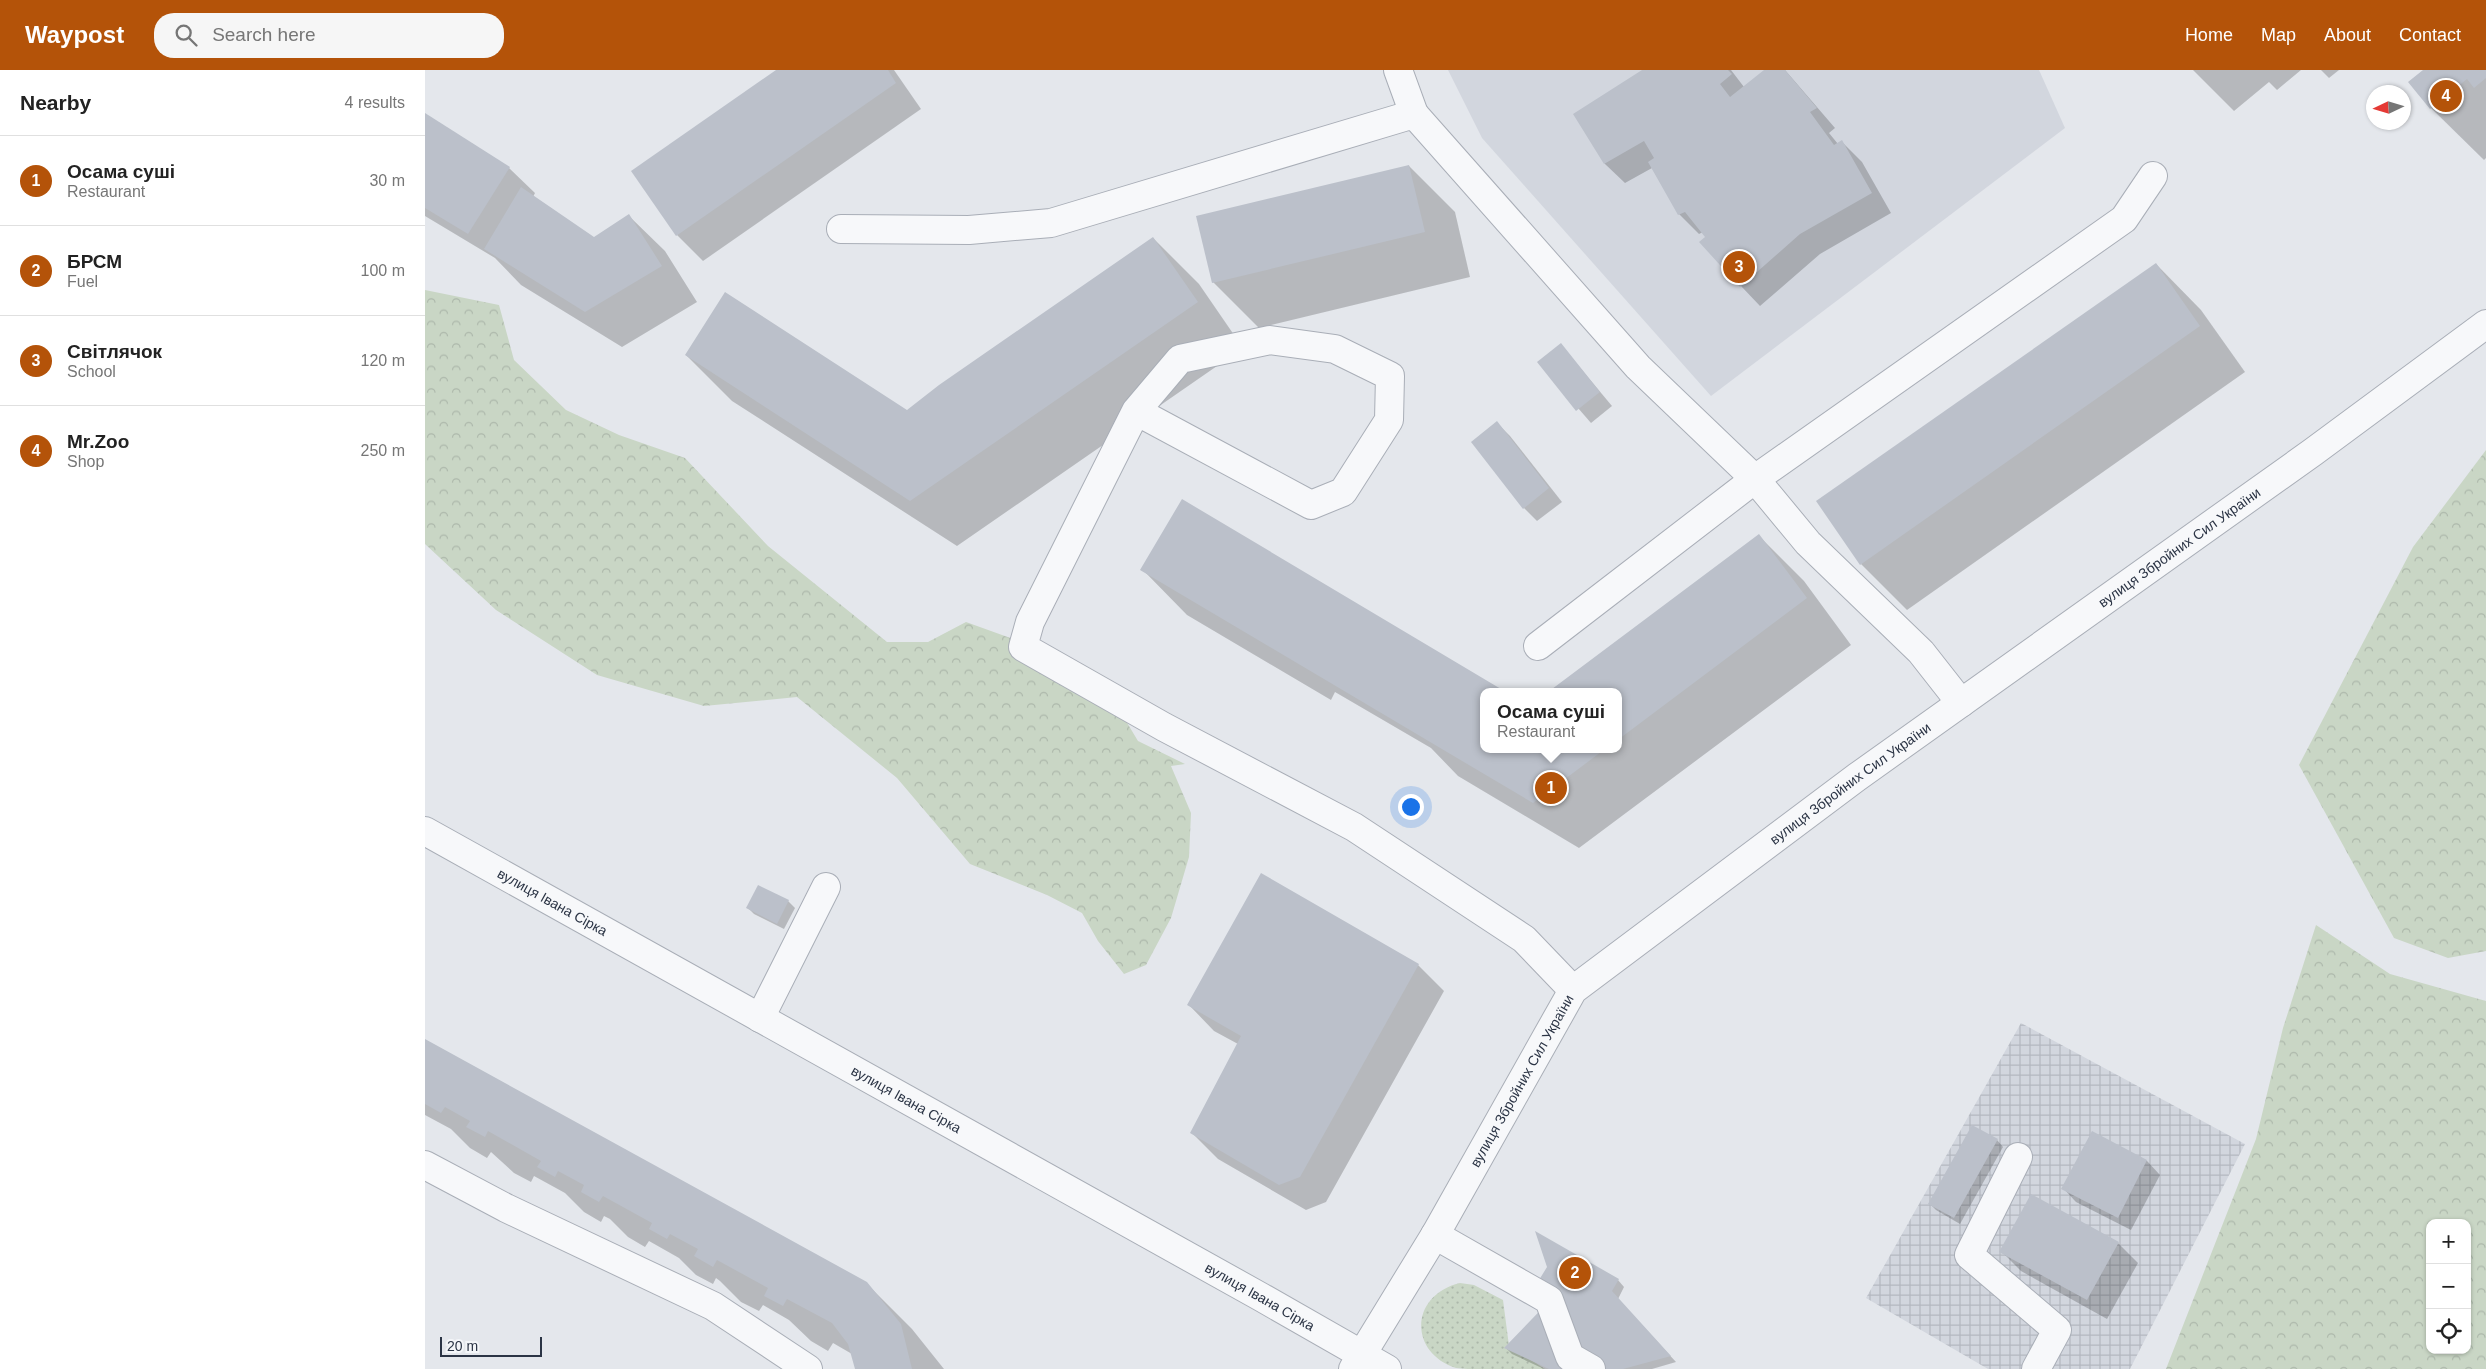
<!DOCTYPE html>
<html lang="en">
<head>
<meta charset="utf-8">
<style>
	body { margin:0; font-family:Arial,sans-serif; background:#f6f6f6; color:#222 }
	.controls { position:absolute; right:15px; bottom:15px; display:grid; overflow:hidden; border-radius:10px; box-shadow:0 1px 4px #0004 }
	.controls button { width:45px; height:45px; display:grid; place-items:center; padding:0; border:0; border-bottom:1px solid #e0e0e0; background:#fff; color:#222; font:25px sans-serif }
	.compass { position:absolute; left:1941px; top:15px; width:45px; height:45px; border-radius:50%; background:#fff; box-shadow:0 1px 4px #0004; rotate:266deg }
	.scale { position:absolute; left:15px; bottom:12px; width:102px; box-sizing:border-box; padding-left:5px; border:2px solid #2b3445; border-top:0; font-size:14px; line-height:18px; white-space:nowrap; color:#2b3445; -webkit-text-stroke:4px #f4f6f9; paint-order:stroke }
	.you { position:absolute; left:985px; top:736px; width:18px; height:18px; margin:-12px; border:4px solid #fff; border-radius:50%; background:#1a73e8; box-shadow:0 0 0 8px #1a73e833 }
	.badge { display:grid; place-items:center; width:32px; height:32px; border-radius:50%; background:#b45309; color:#fff; font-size:16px; font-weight:700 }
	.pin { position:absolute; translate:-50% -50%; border:2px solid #fff; box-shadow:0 1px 5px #0006 }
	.popup { position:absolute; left:1055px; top:618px; width:142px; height:65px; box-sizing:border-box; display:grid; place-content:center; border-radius:10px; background:#fff; filter:drop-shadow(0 1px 4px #0005); font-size:16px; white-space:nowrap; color:#767676 }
	.popup b { font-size:19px; color:#222 }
	.popup::after { content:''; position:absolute; left:50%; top:100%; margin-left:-10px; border:10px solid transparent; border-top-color:#fff }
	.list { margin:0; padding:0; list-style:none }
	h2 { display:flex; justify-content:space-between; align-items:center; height:65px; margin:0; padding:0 20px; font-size:21px }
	h2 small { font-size:16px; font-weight:400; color:#767676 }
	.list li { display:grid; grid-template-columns:32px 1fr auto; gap:15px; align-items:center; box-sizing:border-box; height:90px; padding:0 20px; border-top:1px solid #e0e0e0 }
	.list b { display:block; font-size:19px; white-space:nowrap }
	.list p { margin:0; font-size:16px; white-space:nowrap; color:#767676 }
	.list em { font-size:16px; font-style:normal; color:#767676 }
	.icon { flex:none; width:28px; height:28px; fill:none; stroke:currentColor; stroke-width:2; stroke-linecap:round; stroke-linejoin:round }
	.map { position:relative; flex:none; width:2061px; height:1299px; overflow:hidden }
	header { display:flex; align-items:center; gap:30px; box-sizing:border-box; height:70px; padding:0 25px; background:#b45309; color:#fff }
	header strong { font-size:24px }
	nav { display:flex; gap:28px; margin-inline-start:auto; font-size:18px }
	.search { width:350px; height:45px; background:#f6f6f6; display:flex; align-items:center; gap:12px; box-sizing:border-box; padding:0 18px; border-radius:20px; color:#767676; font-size:19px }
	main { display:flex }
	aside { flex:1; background:#fff }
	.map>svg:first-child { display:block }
	.built { fill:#d2d6de }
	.industrial { fill:url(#industrial-grid) }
	.green { fill:url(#green-dots) }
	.forest { fill:url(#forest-crowns); fill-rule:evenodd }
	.shadow { fill:#0003 }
	.building { fill:#bbc0ca }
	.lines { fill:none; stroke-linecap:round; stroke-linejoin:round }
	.minor-casing { stroke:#a9aeb7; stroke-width:30 }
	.minor { stroke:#f7f8fa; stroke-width:28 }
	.labels { text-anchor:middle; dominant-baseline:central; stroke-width:4.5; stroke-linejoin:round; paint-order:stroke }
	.street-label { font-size:14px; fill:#2b3445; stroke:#f4f6f9 }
</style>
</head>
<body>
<header>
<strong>Waypost</strong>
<div class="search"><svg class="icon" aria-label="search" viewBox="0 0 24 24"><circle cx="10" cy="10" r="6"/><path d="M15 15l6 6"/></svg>Search here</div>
<nav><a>Home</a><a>Map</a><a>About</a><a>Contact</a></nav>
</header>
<main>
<aside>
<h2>Nearby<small>4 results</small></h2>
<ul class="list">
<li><span class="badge">1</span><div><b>Осама суші</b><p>Restaurant</p></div><em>30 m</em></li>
<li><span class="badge">2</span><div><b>БРСМ</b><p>Fuel</p></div><em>100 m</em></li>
<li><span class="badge">3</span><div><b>Світлячок</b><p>School</p></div><em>120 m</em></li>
<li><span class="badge">4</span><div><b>Mr.Zoo</b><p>Shop</p></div><em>250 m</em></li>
</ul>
</aside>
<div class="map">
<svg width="2061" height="1299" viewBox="0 0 2061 1299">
	<defs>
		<pattern id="industrial-grid" width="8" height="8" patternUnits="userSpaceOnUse" patternTransform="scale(1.25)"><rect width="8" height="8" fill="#d2d6de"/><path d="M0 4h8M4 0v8" fill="none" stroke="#b4b8c0"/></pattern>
		<pattern id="green-dots" width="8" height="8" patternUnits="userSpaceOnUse" patternTransform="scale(1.25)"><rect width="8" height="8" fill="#c9d6c5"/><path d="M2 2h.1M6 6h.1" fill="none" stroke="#adb8ab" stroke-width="1.8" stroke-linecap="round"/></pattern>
		<pattern id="forest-crowns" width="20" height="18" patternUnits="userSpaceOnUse" patternTransform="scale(1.25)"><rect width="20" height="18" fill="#c9d6c5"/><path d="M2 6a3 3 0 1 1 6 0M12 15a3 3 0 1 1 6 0" fill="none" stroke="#adb8ab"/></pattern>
	</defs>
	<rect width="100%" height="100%" fill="#e4e7ec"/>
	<path class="built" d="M 1023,0 L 1614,0 L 1640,58 L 1286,326 L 1057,68 Z"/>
	<path class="industrial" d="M 1596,953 L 1820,1074 L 1705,1299 L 1563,1299 L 1441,1228 Z"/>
	<path class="green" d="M 1035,1213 L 1049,1215 L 1078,1230 L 1084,1276 L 1120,1299 C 1098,1299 1076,1299 1054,1299 C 1048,1299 1038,1299 1031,1298 C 983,1282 985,1225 1035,1213 Z"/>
	<g class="forest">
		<path d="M 0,220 L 74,235 L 89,290 L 141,340 L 194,365 L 260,388 L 343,476 L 462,572 L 503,572 L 541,552 L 644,589 L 686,626 L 713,671 L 760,694 L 746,696 L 766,743 L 764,787 L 746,848 L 721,895 L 699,904 L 673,871 L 657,843 L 622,825 L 545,794 L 472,708 L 372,627 L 279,636 L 172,605 L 71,540 L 0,474 Z"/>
		<path d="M 2061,380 L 2061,881 L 2023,888 L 1969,868 L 1874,695 L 1988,477 Z"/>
		<path d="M 1891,855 L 1965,904 L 2061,931 L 2061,1299 L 1741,1299 L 1831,1069 L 1858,958 ZM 2005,1153 L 2042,1153 L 2042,1280 L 2005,1280 Z"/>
	</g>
	<g class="shadow">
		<path d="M 353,0 L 469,0 L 496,39 L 278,191 L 252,165 Z"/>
		<path d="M 1219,0 L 1306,0 L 1319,17 L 1341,0 L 1360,0 L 1410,58 L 1404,63 L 1413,74 L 1417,72 L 1437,92 L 1466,143 L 1395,184 L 1335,236 L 1316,216 L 1278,162 L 1274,164 L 1254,144 L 1227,98 L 1200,113 L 1180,94 L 1150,44 Z"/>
		<path d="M 1768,0 L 1876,0 L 1852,20 L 1844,12 L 1809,41 Z"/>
		<path d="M 1896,0 L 1914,0 L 1904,8 Z"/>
		<path d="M 2000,0 L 2061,0 L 2061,88 L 2059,90 L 2006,38 L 1985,12 Z"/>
		<path d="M 0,45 L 84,98 L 110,123 L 108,127 L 169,169 L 204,146 L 240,181 L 272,232 L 197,277 L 96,215 L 70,188 L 0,146 Z"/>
		<path d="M 984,96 L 1030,142 L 1045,207 L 834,258 L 788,212 Z"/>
		<path d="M 728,168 L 774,214 L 818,278 L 532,476 L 307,331 L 261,285 L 482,341 Z"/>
		<path d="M 1731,194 L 1776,240 L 1820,302 L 1482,540 L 1436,494 Z"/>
		<path d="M 1136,275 L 1187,336 L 1166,353 L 1114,293 Z"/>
		<path d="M 1072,353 L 1085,366 L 1137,432 L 1112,451 L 1099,438 Z"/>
		<path d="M 1334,466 L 1379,511 L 1426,575 L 1154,778 L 1033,706 L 1006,678 L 910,622 L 906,630 L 762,545 L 717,499 L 1058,622 L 1058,679 L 1194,679 L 1194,622 Z"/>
		<path d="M 363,831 L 370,838 L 359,859 L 329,844 L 323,838 Z"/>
		<path d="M 993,895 L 1019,921 L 901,1132 L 881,1140 L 793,1089 L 767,1063 L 813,974 L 789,961 L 764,935 Z"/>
		<path d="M 0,970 L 441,1213 L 487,1259 L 519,1299 L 431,1299 L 427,1284 L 408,1273 L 403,1281 L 386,1271 L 364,1250 L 338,1235 L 334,1241 L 316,1232 L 295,1211 L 291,1208 L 288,1214 L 271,1205 L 254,1188 L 224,1171 L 220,1177 L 203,1167 L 185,1149 L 179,1146 L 176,1152 L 159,1142 L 140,1123 L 109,1106 L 106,1112 L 89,1103 L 66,1082 L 62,1088 L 45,1078 L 26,1059 L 0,1045 Z"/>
		<path d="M 1667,1063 L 1722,1091 L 1735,1105 L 1706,1160 L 1651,1132 L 1638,1118 Z"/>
		<path d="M 1572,1070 L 1578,1077 L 1535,1154 L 1511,1140 L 1505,1134 Z"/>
		<path d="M 1693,1173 L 1713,1193 L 1682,1249 L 1596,1201 L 1576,1181 Z"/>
		<path d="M 1115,1210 L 1193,1210 L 1199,1217 L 1193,1229 L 1251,1292 L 1227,1299 L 1119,1299 L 1087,1284 L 1081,1278 L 1134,1223 Z"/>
	</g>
	<g class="building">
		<path d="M 351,0 L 463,0 L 471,13 L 251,166 L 206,101 Z"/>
		<path d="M 1217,0 L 1303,0 L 1307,4 L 1295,14 L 1305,27 L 1339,0 L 1360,0 L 1392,38 L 1385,42 L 1409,75 L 1417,70 L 1447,123 L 1375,164 L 1315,217 L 1274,172 L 1280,167 L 1260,142 L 1253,145 L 1223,92 L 1229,88 L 1219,71 L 1179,94 L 1148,44 Z"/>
		<path d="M 1998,0 L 2061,0 L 2061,8 L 2049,18 L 2042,9 L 2005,39 L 1983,12 Z"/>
		<path d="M 0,43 L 85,97 L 43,164 L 0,138 Z"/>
		<path d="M 984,95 L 1000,162 L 787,213 L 771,146 Z"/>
		<path d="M 96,117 L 169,167 L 204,144 L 237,196 L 160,242 L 59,179 Z"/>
		<path d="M 728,167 L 773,232 L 485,431 L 260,285 L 300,222 L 482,340 L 514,315 Z"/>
		<path d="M 1731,193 L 1775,256 L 1435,495 L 1391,431 Z"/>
		<path d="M 1136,273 L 1175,322 L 1151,341 L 1112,292 Z"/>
		<path d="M 1072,351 L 1124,418 L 1098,439 L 1046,372 Z"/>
		<path d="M 757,429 L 1081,622 L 1058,622 L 1058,679 L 1180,679 L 1108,733 L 715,500 Z"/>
		<path d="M 1334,464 L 1382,528 L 1194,669 L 1194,622 L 1123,622 Z"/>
		<path d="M 836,803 L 994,894 L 875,1107 L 854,1115 L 765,1063 L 816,966 L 762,935 Z"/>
		<path d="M 333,815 L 364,830 L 352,854 L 321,838 Z"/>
		<path d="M 0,969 L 442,1212 L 476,1254 L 487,1299 L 430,1299 L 423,1274 L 407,1253 L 362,1229 L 358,1236 L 339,1226 L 343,1218 L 292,1190 L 288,1197 L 269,1186 L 273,1179 L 245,1164 L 242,1169 L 224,1159 L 227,1153 L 178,1126 L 174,1132 L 156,1122 L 159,1115 L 133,1101 L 130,1107 L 112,1097 L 116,1091 L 63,1061 L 60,1067 L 41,1057 L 45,1051 L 20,1037 L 16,1043 L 0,1034 Z"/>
		<path d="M 1547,1055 L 1573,1069 L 1529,1148 L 1503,1134 Z"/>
		<path d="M 1667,1061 L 1722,1090 L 1693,1148 L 1636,1119 Z"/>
		<path d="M 1606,1124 L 1694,1172 L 1662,1230 L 1574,1182 Z"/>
		<path d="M 1110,1161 L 1194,1209 L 1187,1221 L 1246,1286 L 1198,1299 L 1124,1299 L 1079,1278 L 1134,1221 L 1114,1210 L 1122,1197 Z"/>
	</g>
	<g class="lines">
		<g class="minor-casing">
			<g id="minor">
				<path d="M 973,0 L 989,44"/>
				<path d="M 416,159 L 544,160 L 626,153 L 989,44 L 1213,297 L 1330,409 L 1383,473 L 1496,582 L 1536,633"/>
				<path d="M 711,341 L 886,435 L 918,422 L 964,350 L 965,306 L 910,279 L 845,270 L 755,289 L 711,341 L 605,552 L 598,577 L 739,657 L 929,757 L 1099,869 L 1148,920"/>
				<path d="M 1113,576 L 1330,409 L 1699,149 L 1728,106"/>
				<path id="s1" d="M 0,761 L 836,1227 L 962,1299"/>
				<path d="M 335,948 L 401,817"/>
				<path d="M 1593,1087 L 1544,1185 L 1632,1260 L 1611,1299"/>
				<path d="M 0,1095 L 81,1138 L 288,1236 L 383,1299"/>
				<path d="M 1010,1165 L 1124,1230 L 1145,1287 L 1166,1299"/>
				<path id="s2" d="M 928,1299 L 1010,1165 L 1148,920 L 1432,707 L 1888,382 L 2061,254"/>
			</g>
		</g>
		<use href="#minor" class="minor"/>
	</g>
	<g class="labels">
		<g class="street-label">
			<text stroke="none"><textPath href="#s2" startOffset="1189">вулиця Збройних Сил України</textPath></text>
			<text stroke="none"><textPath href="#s2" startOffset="784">вулиця Збройних Сил України</textPath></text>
			<text stroke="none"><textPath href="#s1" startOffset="146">вулиця Івана Сірка</textPath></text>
			<text stroke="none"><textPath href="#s2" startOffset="334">вулиця Збройних Сил України</textPath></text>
			<text stroke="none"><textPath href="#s1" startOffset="551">вулиця Івана Сірка</textPath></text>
			<text stroke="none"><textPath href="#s1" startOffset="956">вулиця Івана Сірка</textPath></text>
		</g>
	</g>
</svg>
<div class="controls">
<button>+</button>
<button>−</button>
<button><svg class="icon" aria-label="locate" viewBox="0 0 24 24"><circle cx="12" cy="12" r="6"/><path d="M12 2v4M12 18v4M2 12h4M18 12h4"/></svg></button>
</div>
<svg class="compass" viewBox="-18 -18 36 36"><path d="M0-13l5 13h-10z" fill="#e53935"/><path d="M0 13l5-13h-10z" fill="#767676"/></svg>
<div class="scale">20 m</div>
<div class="you"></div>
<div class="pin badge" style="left:1126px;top:718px">1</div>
<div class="popup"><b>Осама суші</b>Restaurant</div>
<div class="pin badge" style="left:1150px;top:1203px">2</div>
<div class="pin badge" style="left:1314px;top:197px">3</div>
<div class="pin badge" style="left:2021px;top:26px">4</div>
</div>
</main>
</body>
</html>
